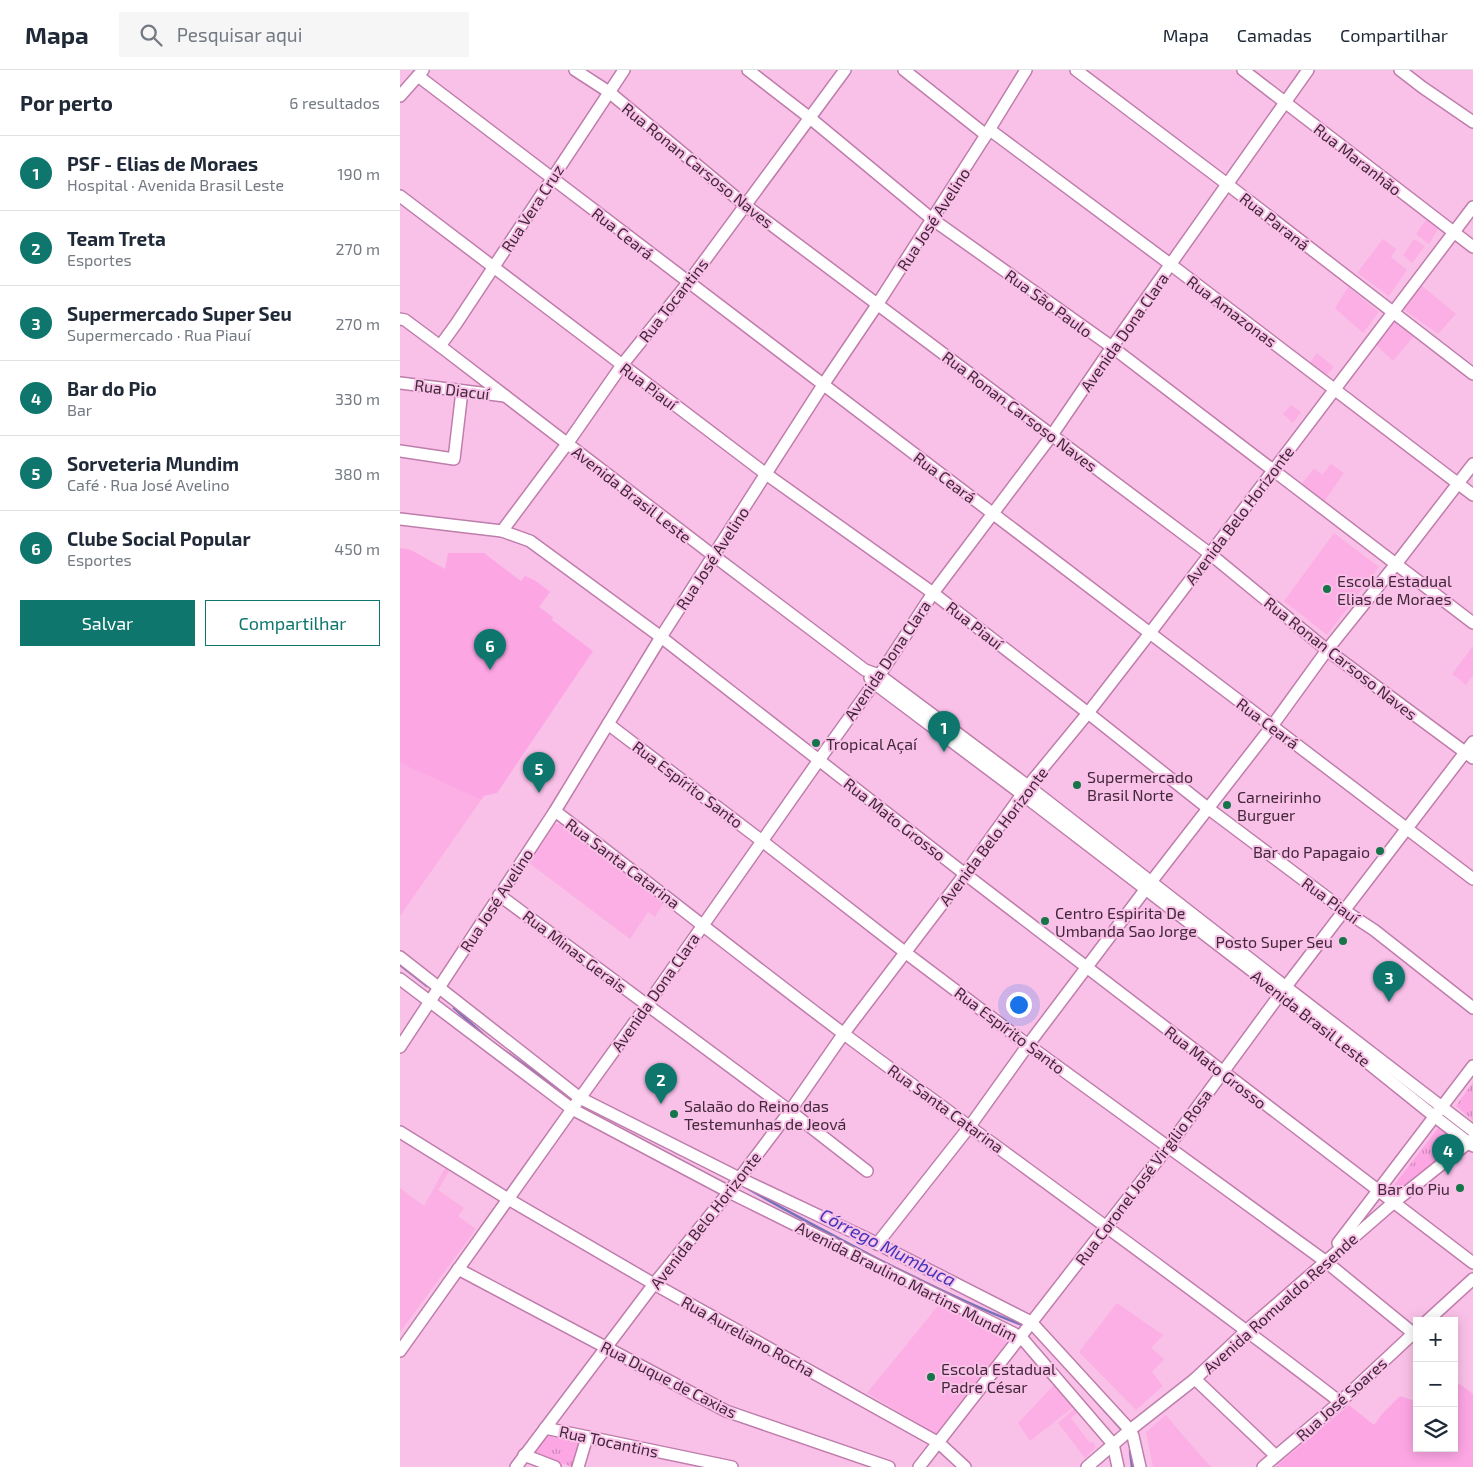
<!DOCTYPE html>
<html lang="pt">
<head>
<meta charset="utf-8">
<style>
	body { margin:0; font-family:"Exo 2",sans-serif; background:#f6f6f7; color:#1f2937 }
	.controls { position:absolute; right:15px; bottom:15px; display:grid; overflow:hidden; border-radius:0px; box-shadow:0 2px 12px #0003 }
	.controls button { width:45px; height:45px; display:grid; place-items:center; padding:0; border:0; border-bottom:1px solid #e0e1e3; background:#fff; color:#1f2937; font:25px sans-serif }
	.you { position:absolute; left:618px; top:934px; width:18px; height:18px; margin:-12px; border:4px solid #fff; border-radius:50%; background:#1a73e8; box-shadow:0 0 0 8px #1a73e833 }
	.badge { display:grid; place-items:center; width:32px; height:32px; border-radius:50%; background:#0f766e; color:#fff; font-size:16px; font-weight:700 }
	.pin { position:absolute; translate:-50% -41px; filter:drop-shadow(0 1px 2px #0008) }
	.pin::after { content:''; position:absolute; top:26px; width:18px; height:15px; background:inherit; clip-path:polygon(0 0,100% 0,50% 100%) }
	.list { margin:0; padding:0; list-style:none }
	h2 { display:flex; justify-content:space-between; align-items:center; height:65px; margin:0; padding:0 20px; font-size:21px }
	h2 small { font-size:16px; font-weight:400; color:#747a83 }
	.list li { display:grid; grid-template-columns:32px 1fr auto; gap:15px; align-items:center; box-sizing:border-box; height:75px; padding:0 20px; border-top:1px solid #e0e1e3 }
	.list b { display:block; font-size:19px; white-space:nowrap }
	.list p { margin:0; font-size:16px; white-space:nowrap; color:#747a83 }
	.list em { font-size:16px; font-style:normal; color:#747a83 }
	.actions { display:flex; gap:10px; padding:15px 20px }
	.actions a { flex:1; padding:11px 0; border:1px solid #0f766e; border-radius:0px; text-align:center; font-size:18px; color:#0f766e }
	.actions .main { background:#0f766e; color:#fff }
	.icon { flex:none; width:28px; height:28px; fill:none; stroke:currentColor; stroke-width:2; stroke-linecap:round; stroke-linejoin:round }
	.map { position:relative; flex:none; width:1073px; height:1397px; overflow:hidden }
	header { display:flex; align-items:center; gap:30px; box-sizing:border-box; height:70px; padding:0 25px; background:#fff; border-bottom:1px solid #e0e1e3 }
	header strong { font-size:24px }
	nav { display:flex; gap:28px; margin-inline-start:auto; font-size:18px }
	.search { width:350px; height:45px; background:#f6f6f7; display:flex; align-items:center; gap:12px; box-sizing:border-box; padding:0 18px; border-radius:0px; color:#747a83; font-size:19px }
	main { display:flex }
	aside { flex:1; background:#fff }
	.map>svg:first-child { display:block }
	.built { fill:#fbafe5 }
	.park { fill:url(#park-tufts) }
	.garden { fill:#fda6e4 }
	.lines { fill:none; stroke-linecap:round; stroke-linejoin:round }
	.stream { stroke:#7573b9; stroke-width:2.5 }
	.minor-casing { stroke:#bf7dac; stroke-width:14 }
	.minor { stroke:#fff; stroke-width:11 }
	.poi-dot { fill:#15744a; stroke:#fac1e8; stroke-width:2 }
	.labels { text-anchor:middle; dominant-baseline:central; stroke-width:4; stroke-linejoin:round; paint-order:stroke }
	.street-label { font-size:16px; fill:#43283b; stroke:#fac1e8 }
	.poi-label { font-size:16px; fill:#43283b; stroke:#fac1e8; text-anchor:start }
	.water-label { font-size:18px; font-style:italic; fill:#3f34b8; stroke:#fac1e8 }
</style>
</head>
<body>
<header>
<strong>Mapa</strong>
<div class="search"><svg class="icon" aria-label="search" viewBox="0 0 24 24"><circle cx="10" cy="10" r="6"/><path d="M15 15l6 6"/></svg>Pesquisar aqui</div>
<nav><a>Mapa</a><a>Camadas</a><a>Compartilhar</a></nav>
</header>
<main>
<aside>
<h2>Por perto<small>6 resultados</small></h2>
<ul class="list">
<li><span class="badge">1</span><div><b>PSF - Elias de Moraes</b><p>Hospital · Avenida Brasil Leste</p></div><em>190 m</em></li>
<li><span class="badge">2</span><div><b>Team Treta</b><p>Esportes</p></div><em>270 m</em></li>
<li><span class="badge">3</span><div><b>Supermercado Super Seu</b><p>Supermercado · Rua Piauí</p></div><em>270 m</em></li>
<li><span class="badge">4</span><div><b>Bar do Pio</b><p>Bar</p></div><em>330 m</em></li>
<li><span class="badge">5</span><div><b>Sorveteria Mundim</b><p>Café · Rua José Avelino</p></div><em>380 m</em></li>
<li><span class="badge">6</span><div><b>Clube Social Popular</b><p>Esportes</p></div><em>450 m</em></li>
</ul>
<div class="actions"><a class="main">Salvar</a><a>Compartilhar</a></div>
</aside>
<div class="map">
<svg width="1073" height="1397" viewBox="0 0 1073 1397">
	<defs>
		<pattern id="park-tufts" width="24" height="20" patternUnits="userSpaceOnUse" patternTransform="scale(1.25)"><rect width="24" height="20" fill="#fda6e4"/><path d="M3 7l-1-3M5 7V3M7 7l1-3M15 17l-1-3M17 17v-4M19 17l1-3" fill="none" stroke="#ce87ba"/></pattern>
	</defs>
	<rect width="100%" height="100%" fill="#fac1e8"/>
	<g class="built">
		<path d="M 1026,150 L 1038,159 L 1029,174 L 1016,164 Z"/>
		<path d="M 983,169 L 996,179 L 991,187 L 1007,200 L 989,226 L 957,203 Z"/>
		<path d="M 1014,169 L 1025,176 L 1012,193 L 1003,185 Z"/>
		<path d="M 1021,215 L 1056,244 L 1038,264 L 1003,239 Z"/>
		<path d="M 948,217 L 979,242 L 963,263 L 935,238 Z"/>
		<path d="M 994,252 L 1014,266 L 993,291 L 976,275 Z"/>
		<path d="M 917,283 L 934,297 L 926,306 L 909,294 Z"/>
		<path d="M 891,335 L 901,342 L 893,353 L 883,344 Z"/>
		<path d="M 931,394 L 944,403 L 923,433 L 900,416 L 914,398 L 922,405 Z"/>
		<path d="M 934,463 L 979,497 L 927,565 L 884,531 Z"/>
		<path d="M 1073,576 L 1073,605 L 1066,615 L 1052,604 Z"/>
		<path d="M 0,693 L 81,730 L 0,846 Z"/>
		<path d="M 155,754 L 160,754 L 264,832 L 255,847 L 248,842 L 230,869 L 129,793 Z"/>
		<path d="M 45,1098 L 49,1101 L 38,1120 L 64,1138 L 58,1146 L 76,1159 L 0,1262 L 0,1118 L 24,1136 Z"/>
		<path d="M 542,1231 L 609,1268 L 607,1272 L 537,1365 L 467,1323 Z"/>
		<path d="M 717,1233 L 763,1265 L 751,1278 L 764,1289 L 752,1302 L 763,1316 L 736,1340 L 679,1282 Z"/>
		<path d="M 656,1313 L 677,1334 L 630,1371 L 618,1353 Z"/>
		<path d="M 674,1339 L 677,1343 L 671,1348 L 690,1373 L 693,1372 L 696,1377 L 685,1388 L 658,1353 Z"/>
		<path d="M 766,1345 L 786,1369 L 811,1397 L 753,1397 L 746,1362 Z"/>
	</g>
	<g class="park">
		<path d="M 1073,1012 L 1073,1051 L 1056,1036 Z"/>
		<path d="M 1041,1054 L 1063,1071 L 1001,1121 C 997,1120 995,1118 995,1114 Z"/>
		<path d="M 146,1365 L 180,1373 L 173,1397 L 133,1384 Z"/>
	</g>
	<g class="garden">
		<path d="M 0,478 L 11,480 L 45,499 L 48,483 L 84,483 L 121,511 L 125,506 L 136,511 L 150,522 L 139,537 L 153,547 L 152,550 L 193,581 L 97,723 L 84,726 L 81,730 L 0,693 Z"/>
		<path d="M 1054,1310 L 1073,1324 L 1073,1397 L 875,1397 L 949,1335 L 974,1355 L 982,1344 L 1000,1326 L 1015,1331 L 1017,1330 L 1017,1378 L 1054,1378 Z"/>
	</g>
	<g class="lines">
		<g class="stream">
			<path d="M 0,895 L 27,916"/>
			<path d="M 54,938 L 86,967"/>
			<path d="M 106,982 L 169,1026"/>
			<path d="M 345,1117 C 388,1142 432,1165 476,1188 C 524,1212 572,1236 622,1255"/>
			<path d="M 694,1329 L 721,1359"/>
			<path d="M 730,1381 L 732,1397"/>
		</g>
		<g class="minor-casing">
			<g id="minor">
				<path d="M 175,0 L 209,22 L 345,135 L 809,483 L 927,580 L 1073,688"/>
				<path d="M 348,0 L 410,48 L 532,149 L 712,277 L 1073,553"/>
				<path d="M 504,0 L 586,65"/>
				<path d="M 676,0 L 827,114 L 1073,304"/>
				<path d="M 843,0 L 1073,177"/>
				<path d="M 1000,0 L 1022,17 L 1073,52"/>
				<path d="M 18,6 L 1073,809"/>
				<path d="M 0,26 L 23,0"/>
				<path d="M 590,60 L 770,194 L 1073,425"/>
				<path d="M 0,126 L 366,404 L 533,523 L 688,643 L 809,739 L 945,841 L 974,860 L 1073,938"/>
				<path d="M 0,249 L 5,250 L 40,276 L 314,486 L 465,600 L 479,605 L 486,610 L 628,716 L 886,917 L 1073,1061"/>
				<path d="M 40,276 L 56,254 L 224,0"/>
				<path d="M 0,313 L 105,326"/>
				<path d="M 0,381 L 54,389 L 62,321"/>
				<path d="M 0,449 L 102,461 L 130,471 L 261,567 L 565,804 L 1073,1193"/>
				<path d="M 102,461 L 167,374 L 222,295 L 288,213 L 445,0"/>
				<path d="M 470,608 L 474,613 L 623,725 L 881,923 L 1034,1046 L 1073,1076"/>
				<path d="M 208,654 L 362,771 L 506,883 L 628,975 L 925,1191 L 1013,1263"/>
				<path d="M 155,741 C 252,815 347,891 444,964 C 609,1087 777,1206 940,1332"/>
				<path d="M 99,825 L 390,1041 L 467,1101"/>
				<path d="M 0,887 L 180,1028 L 339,1108 L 466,1168 L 631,1252 L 730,1360 L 733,1366 L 740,1397"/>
				<path d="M 0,909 L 172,1039 L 329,1122 L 621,1267 L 713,1374 L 718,1397"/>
				<path d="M 0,977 L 155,741 L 261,567 L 423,315 L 477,235 L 586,65 L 626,0"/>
				<path d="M 0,1062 L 108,1129 L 254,1214 L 539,1373 L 565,1397"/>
				<path d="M 938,1173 L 1073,996"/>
				<path d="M 477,1174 L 570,1056 L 628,975 L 751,812 L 872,656 L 927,580 L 996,494 L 1073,394"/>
				<path d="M 58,1199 L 326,1341 L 489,1397"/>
				<path d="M 1027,1251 L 1073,1209"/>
				<path d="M 0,1281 L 175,1035 L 247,935 L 419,690 L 477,609 L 533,523 L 652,365 L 712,277 L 908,0"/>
				<path d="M 795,1309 L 876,1386"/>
				<path d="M 145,1358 L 332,1397"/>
				<path d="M 124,1385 L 155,1397"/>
				<path d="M 116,1397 L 254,1214 L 329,1122 L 390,1041 L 444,963 L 565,804 L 628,716 L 688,643 L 750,563 L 1073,137"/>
				<path d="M 178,1397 L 187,1367"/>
				<path d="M 519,1397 L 768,1077 L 881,923 L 1073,672"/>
				<path d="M 687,1397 L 730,1360 L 795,1309 L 847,1260 L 993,1133 L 1073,1069"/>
				<path d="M 863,1397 L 940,1332 L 1017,1260"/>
			</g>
		</g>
		<use href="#minor" class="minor"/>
	</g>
	<g class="poi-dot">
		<circle cx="927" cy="519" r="5"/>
		<circle cx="416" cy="673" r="5"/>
		<circle cx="677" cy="715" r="5"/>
		<circle cx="827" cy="735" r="5"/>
		<circle cx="980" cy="781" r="5"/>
		<circle cx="645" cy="851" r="5"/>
		<circle cx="943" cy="871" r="5"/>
		<circle cx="274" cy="1044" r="5"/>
		<circle cx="1060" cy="1118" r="5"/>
		<circle cx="531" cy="1307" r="5"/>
	</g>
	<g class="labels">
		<g class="street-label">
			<text transform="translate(958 89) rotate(38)">Rua Maranhão</text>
			<text transform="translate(298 95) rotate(39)">Rua Ronan Carsoso Naves</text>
			<text transform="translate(132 138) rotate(-57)">Rua Vera Cruz</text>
			<text transform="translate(533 149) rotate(-57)">Rua José Avelino</text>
			<text transform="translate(875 151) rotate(38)">Rua Paraná</text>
			<text transform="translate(223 163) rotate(38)">Rua Ceará</text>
			<text transform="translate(273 230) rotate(-52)">Rua Tocantins</text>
			<text transform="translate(649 233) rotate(36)">Rua São Paulo</text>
			<text transform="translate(832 241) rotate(37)">Rua Amazonas</text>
			<text transform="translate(724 262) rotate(-55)">Avenida Dona Clara</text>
			<text transform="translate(249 316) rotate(37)">Rua Piauí</text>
			<text transform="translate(52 319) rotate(7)">Rua Diacuí</text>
			<text transform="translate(620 341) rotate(37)">Rua Ronan Carsoso Naves</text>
			<text transform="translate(545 407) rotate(37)">Rua Ceará</text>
			<text transform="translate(232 424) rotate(38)">Avenida Brasil Leste</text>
			<text transform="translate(839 445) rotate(-53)">Avenida Belo Horizonte</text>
			<text transform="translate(312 488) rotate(-57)">Rua José Avelino</text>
			<text transform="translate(575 555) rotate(38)">Rua Piauí</text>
			<text transform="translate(941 588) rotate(38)">Rua Ronan Carsoso Naves</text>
			<text transform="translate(487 590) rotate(-56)">Avenida Dona Clara</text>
			<text transform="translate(868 653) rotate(37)">Rua Ceará</text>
			<text transform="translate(288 714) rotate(37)">Rua Espírito Santo</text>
			<text transform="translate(495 749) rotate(38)">Rua Mato Grosso</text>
			<text transform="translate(593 766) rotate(-53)">Avenida Belo Horizonte</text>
			<text transform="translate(223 793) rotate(37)">Rua Santa Catarina</text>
			<text transform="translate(96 830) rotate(-57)">Rua José Avelino</text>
			<text transform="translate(931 830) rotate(36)">Rua Piauí</text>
			<text transform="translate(175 881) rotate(37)">Rua Minas Gerais</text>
			<text transform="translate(255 922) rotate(-55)">Avenida Dona Clara</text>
			<text transform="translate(911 948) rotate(38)">Avenida Brasil Leste</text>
			<text transform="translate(610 960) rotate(37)">Rua Espírito Santo</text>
			<text transform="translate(816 997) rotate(38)">Rua Mato Grosso</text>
			<text transform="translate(546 1038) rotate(36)">Rua Santa Catarina</text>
			<text transform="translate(743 1107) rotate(-53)">Rua Coronel José Virgílio Rosa</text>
			<text transform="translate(305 1150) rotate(-52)">Avenida Belo Horizonte</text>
			<text transform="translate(507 1211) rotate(27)">Avenida Braulino Martins Mundim</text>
			<text transform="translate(880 1233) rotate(-42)">Avenida Romualdo Resende</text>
			<text transform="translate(348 1266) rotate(29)">Rua Aureliano Rocha</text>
			<text transform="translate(269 1309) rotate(27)">Rua Duque de Caxias</text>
			<text transform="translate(941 1329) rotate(-42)">Rua José Soares</text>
			<text transform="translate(209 1371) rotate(12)">Rua Tocantins</text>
		</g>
		<g class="poi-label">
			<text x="937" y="510">Escola Estadual<tspan x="937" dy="18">Elias de Moraes</tspan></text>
			<text x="426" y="673">Tropical Açaí</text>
			<text x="687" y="706">Supermercado<tspan x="687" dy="18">Brasil Norte</tspan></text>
			<text x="837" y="726">Carneirinho<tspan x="837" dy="18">Burguer</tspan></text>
			<text x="970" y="781" text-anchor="end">Bar do Papagaio</text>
			<text x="655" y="842">Centro Espirita De<tspan x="655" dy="18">Umbanda Sao Jorge</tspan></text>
			<text x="933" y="871" text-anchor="end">Posto Super Seu</text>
			<text x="284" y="1035">Salaão do Reino das<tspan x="284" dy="18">Testemunhas de Jeová</tspan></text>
			<text x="1050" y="1118" text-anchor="end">Bar do Piu</text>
			<text x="541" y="1298">Escola Estadual<tspan x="541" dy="18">Padre César</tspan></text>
		</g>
		<g class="water-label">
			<text transform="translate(488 1177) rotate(27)">Córrego Mumbuca</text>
		</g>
	</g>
</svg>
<div class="controls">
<button>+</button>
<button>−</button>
<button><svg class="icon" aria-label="layers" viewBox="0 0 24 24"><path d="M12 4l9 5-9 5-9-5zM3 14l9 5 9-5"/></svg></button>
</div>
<div class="you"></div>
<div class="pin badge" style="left:544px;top:682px">1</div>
<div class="pin badge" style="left:261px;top:1034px">2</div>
<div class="pin badge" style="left:989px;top:932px">3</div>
<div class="pin badge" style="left:1048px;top:1105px">4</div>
<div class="pin badge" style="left:139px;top:723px">5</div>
<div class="pin badge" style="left:90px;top:600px">6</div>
</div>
</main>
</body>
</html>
